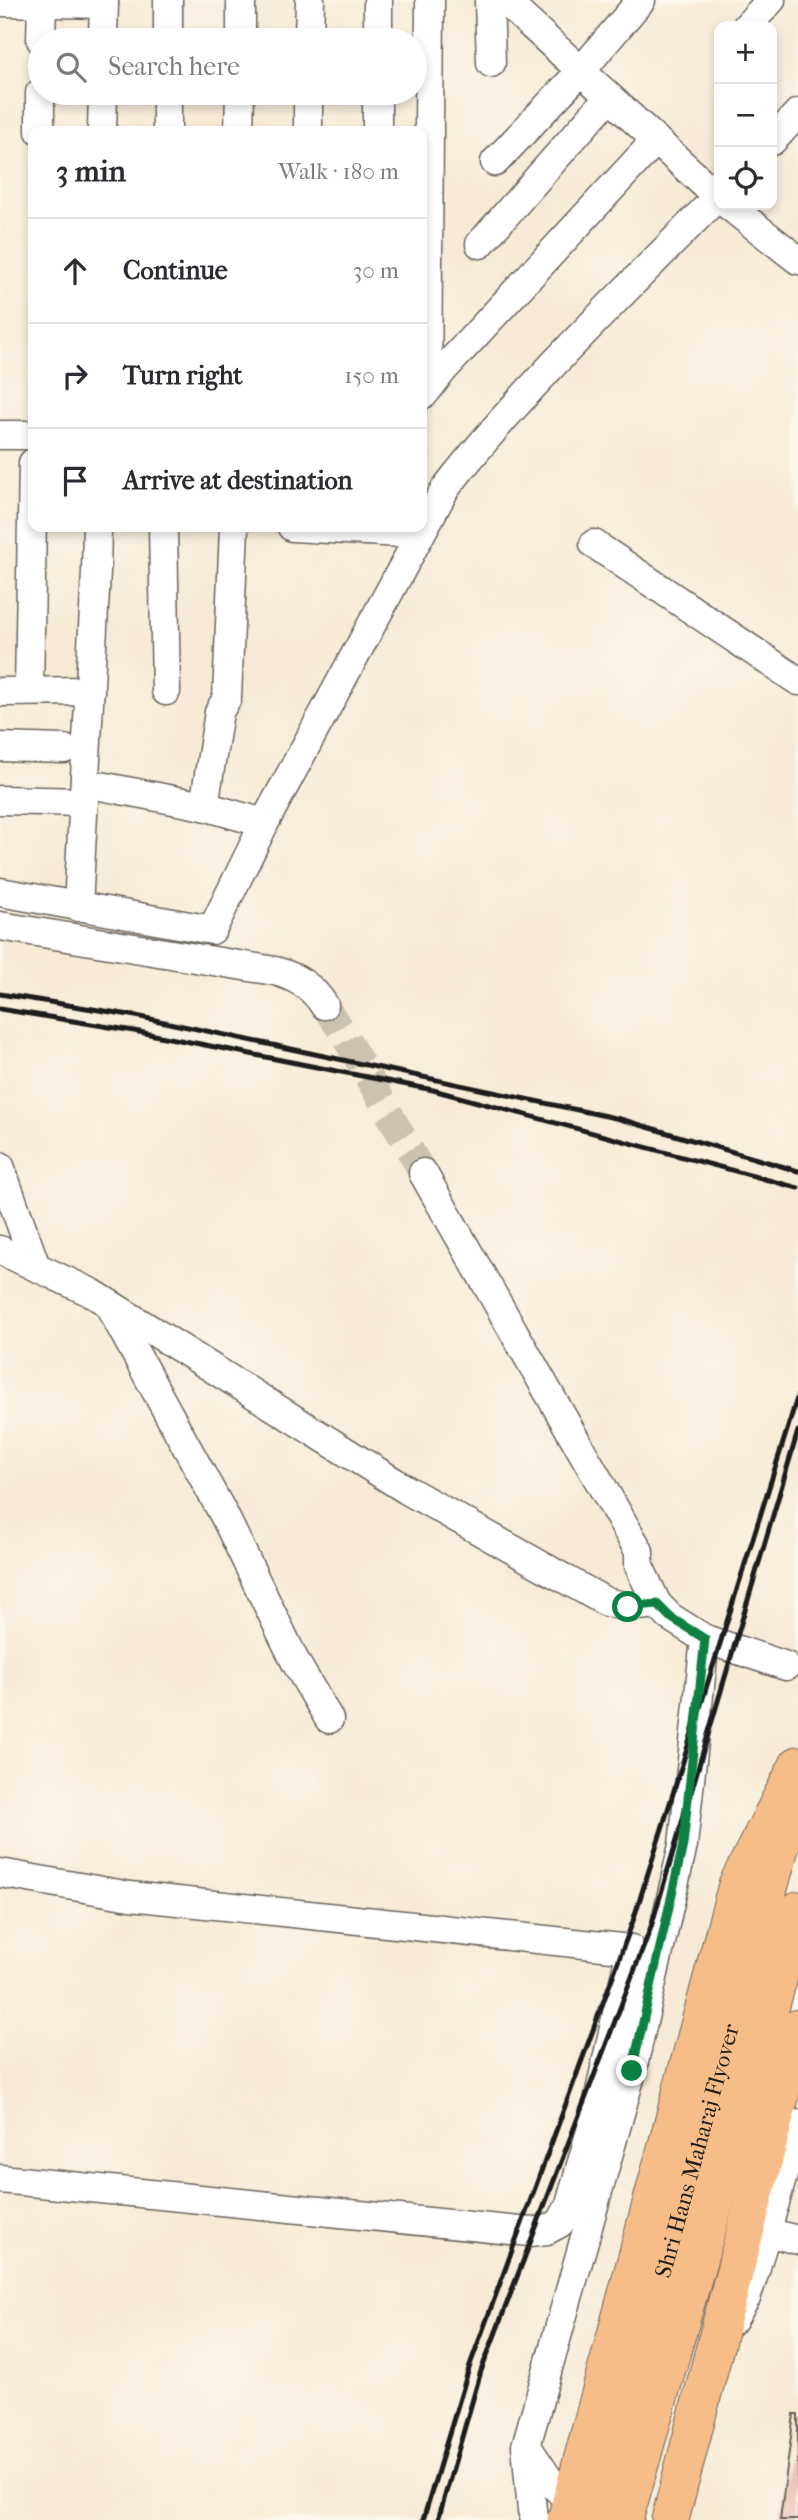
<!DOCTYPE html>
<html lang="en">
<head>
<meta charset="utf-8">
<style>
	body { margin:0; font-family:"IM FELL French Canon",serif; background:#f2f2f3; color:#2b2b33 }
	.controls { position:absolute; right:21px; top:21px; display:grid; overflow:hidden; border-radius:14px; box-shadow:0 4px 10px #0003 }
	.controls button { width:63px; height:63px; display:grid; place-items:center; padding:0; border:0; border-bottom:2px solid #e1e1e2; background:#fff; color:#2b2b33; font:35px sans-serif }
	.stop { position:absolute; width:21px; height:21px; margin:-16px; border:5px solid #0b8043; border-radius:50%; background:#fff }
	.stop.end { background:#0b8043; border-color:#fff; box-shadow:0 2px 7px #0008 }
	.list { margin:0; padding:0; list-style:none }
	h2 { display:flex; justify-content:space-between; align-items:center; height:91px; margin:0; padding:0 28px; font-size:30px }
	h2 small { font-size:23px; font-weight:400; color:#7c7c81 }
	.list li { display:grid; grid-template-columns:46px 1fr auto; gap:21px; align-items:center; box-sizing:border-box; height:105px; padding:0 28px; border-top:2px solid #e1e1e2 }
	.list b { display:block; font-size:26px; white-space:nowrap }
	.list em { font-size:23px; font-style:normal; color:#7c7c81 }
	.icon { flex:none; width:38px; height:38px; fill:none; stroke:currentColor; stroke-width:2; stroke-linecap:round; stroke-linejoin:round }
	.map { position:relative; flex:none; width:798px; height:2520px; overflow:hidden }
	.search { position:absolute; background:#fff; box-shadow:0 4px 10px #0003; left:28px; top:28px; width:399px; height:77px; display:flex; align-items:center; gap:18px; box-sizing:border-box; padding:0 24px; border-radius:38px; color:#7c7c81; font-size:26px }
	.panel { position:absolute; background:#fff; box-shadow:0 4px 10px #0003; left:28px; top:126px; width:399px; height:406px; border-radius:14px }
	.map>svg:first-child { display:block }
	.building { fill:#e6aea2 }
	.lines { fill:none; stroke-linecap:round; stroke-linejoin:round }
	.minor-tunnel { stroke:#cbc2b2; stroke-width:28; stroke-dasharray:28 14; stroke-linecap:butt }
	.minor-casing { stroke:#69645d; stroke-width:31 }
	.major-casing { stroke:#69645d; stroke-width:39 }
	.minor { stroke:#fff; stroke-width:28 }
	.major { stroke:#f7bd88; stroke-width:37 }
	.rail { stroke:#1c1c1c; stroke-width:5 }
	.route { stroke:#0b8043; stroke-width:9 }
	.labels { text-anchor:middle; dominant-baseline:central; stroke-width:6; stroke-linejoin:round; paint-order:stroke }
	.street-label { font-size:23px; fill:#1c1c1c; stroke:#fbf7ec }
</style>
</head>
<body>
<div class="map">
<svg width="798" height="2520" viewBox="0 0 798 2520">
	<rect width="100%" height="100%" fill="#fbf7ec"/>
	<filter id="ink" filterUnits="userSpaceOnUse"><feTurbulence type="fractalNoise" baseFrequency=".0143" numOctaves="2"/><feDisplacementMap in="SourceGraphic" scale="14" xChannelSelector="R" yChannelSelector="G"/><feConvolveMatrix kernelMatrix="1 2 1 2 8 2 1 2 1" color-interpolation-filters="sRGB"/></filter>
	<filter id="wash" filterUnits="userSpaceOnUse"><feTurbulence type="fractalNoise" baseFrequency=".00686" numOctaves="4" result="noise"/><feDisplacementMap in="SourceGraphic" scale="28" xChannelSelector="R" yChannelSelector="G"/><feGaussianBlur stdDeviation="1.57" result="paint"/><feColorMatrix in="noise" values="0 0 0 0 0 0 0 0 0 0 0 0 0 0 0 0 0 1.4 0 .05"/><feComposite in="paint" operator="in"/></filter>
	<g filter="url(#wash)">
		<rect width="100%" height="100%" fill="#f7ebd7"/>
		<g id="blocks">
			<path class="building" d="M 794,2414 L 798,2414 L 798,2520 L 780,2520 Z"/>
		</g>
	</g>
	<g filter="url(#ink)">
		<use href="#blocks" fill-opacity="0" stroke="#69645d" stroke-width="2"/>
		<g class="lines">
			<path class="minor-tunnel" d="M 324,1005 L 343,1033 L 423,1173"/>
			<g class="minor-casing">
				<g id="minor">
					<path d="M 489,0 L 491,63"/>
					<path d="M 504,0 L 719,198"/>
					<path d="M 0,2 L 104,4"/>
					<path d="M 747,26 L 771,0"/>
					<path d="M 41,40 L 42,3"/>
					<path d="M 103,40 L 104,0"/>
					<path d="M 168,40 L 168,0"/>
					<path d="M 241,40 L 241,0"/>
					<path d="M 309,40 L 310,0"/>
					<path d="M 378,40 L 378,0"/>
					<path d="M 40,131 L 40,93"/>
					<path d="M 102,131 L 103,93"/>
					<path d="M 167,131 L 167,93"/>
					<path d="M 239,131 L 240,93"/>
					<path d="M 308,131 L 308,93"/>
					<path d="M 377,131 L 377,93"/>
					<path d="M 772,141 L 798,113"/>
					<path d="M 495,162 L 581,71 L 641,0"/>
					<path d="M 728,205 L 798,260"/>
					<path d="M 480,244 L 609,97"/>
					<path d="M 427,390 L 430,0"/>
					<path d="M 424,394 L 443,370 L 656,140"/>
					<path d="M 0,435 L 33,435"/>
					<path d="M 163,527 L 166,691"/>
					<path d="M 292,527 L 420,534"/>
					<path d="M 594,544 L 798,681"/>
					<path d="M 29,691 L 33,463"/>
					<path d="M 0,692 L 90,691"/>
					<path d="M 0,747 L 64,749"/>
					<path d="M 85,783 L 204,806 L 264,823"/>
					<path d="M 0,800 L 84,802"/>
					<path d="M 204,806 L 219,712 L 227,698 L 234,527"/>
					<path d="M 0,892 L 212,930 L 268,816 L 445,489 C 527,384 626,291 719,195"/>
					<path d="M 78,907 L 96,572 L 97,527"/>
					<path d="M 0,926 L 275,971 C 296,977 312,986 324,1005"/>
					<path d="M 0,1166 L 36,1267"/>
					<path d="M 423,1173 L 639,1551 L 639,1566 L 657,1604 L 670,1617 L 705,1639 L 786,1666"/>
					<path d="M 0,1250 L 92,1293 L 407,1490 L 606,1602 L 628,1607 L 657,1604"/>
					<path d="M 109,1305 L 225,1517 L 296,1663 L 329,1719"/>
					<path d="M 0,1873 L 130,1896 L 631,1949 L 593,2124 L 569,2207 L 560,2223 L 547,2230 L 530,2232 L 0,2179"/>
					<path d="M 766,2232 L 798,2240"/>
					<path d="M 733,2320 L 746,2298 L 754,2274 L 798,2124"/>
					<path d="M 528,2448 L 550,2481 L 571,2503"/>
					<path d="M 535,2520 L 532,2510 L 526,2446 L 632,2071 L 683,1845 L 705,1639"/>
				</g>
			</g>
			<g class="major-casing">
				<g id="major">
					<path d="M 566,2520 L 737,1885 L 798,1765"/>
					<path id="s1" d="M 595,2520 L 788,1819"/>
					<path d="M 624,2520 L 798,1910"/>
					<path d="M 670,2520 L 798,2028"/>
				</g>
			</g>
			<use href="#minor" class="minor"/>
			<use href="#major" class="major"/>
			<g class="rail">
				<path d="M 0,994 L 136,1016 L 620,1119 L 798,1171"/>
				<path d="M 0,1009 L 134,1031 L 433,1090 L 798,1188"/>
				<path d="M 423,2520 L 470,2365 L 633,1921 L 798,1395"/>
				<path d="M 438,2520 L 481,2371 L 651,1927 L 798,1431"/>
			</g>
		</g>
	</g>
	<g class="lines" filter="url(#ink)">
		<path class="route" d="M 628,1607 L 657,1604 L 670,1617 L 705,1639 L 683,1845 L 632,2071"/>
	</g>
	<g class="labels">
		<g class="street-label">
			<text stroke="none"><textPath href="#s1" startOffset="383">Shri Hans Maharaj Flyover</textPath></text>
		</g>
	</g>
</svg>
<div class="controls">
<button>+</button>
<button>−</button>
<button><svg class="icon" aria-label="locate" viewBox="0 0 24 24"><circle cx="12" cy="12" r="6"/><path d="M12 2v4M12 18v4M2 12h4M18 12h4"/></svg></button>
</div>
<div class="stop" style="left:628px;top:1607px"></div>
<div class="stop end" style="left:632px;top:2071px"></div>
<div class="search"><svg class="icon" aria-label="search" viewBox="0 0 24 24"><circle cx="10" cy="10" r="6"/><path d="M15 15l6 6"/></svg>Search here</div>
<section class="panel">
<h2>3 min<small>Walk · 180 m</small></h2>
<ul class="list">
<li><svg class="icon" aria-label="ahead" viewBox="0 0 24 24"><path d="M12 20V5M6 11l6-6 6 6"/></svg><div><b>Continue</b></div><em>30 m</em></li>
<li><svg class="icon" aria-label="right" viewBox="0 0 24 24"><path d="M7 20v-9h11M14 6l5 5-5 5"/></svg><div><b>Turn right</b></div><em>150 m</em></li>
<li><svg class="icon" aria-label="arrive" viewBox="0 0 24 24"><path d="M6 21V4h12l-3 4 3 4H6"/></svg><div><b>Arrive at destination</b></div></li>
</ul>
</section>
</div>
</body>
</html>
